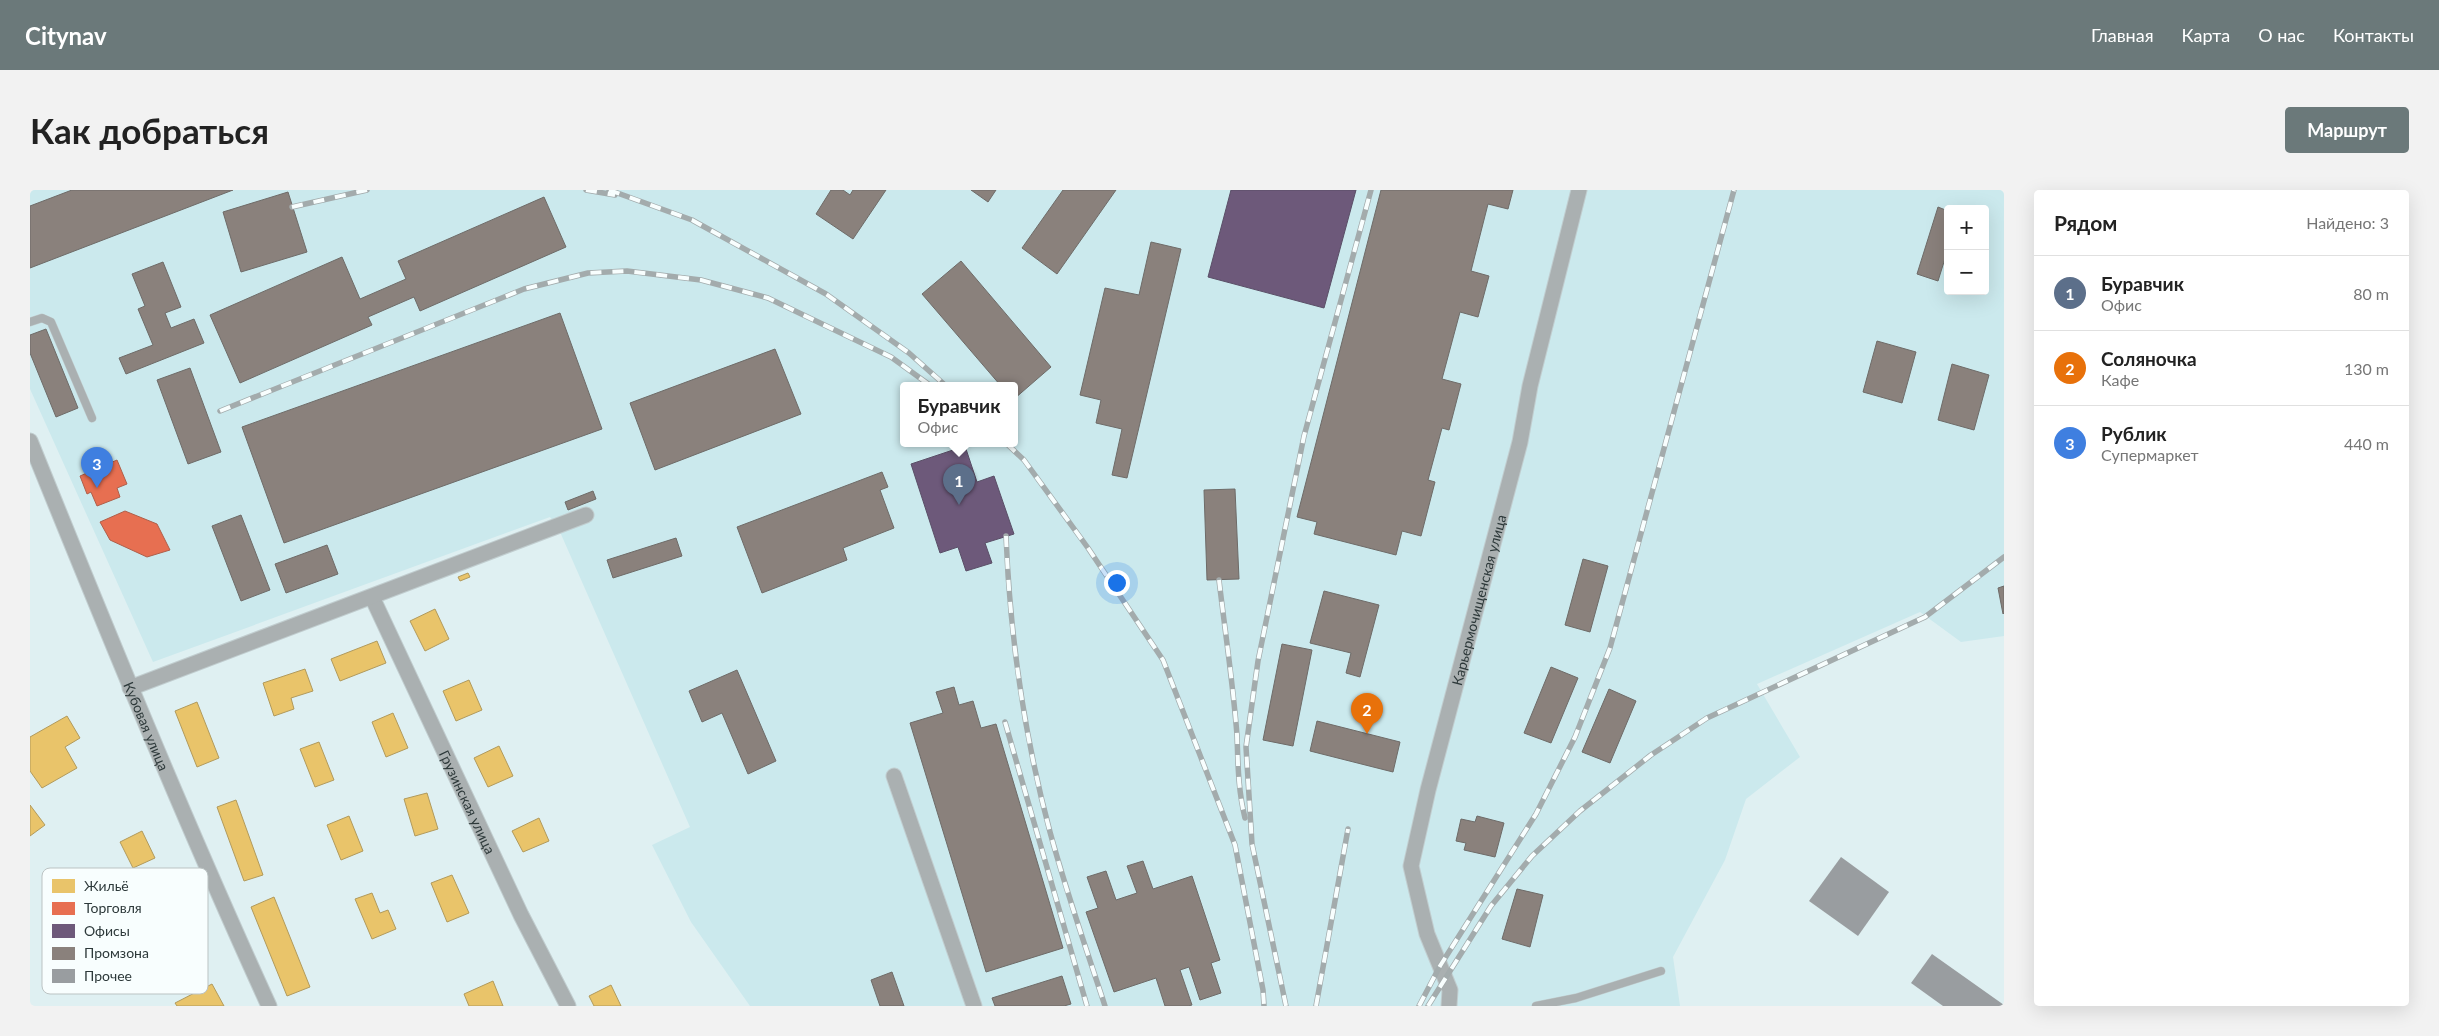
<!DOCTYPE html>
<html lang="ru">
<head>
<meta charset="utf-8">
<style>
	body { margin:0; font-family:Lato,sans-serif; background:#f2f2f2; color:#222 }
	.controls { position:absolute; right:15px; top:15px; display:grid; overflow:hidden; border-radius:5px; box-shadow:0 5px 20px #0002 }
	.controls button { width:45px; height:45px; display:grid; place-items:center; padding:0; border:0; border-bottom:1px solid #e0e0e0; background:#fff; color:#222; font:25px sans-serif }
	.you { position:absolute; left:1086px; top:392px; width:18px; height:18px; margin:-12px; border:4px solid #fff; border-radius:50%; background:#1a73e8; box-shadow:0 0 0 8px #1a73e833 }
	.badge { display:grid; place-items:center; width:32px; height:32px; border-radius:50%; background:#6b797a; color:#fff; font-size:16px; font-weight:700 }
	.pin { position:absolute; translate:-50% -41px; filter:drop-shadow(0 1px 2px #0008) }
	.pin::after { content:''; position:absolute; top:26px; width:18px; height:15px; background:inherit; clip-path:polygon(0 0,100% 0,50% 100%) }
	.popup { position:absolute; left:870px; top:192px; width:118px; height:65px; box-sizing:border-box; display:grid; place-content:center; border-radius:5px; background:#fff; filter:drop-shadow(0 1px 4px #0005); font-size:16px; white-space:nowrap; color:#767676 }
	.popup b { font-size:19px; color:#222 }
	.popup::after { content:''; position:absolute; left:50%; top:100%; margin-left:-10px; border:10px solid transparent; border-top-color:#fff }
	.list { margin:0; padding:0; list-style:none }
	h2 { display:flex; justify-content:space-between; align-items:center; height:65px; margin:0; padding:0 20px; font-size:21px }
	h2 small { font-size:16px; font-weight:400; color:#767676 }
	.list li { display:grid; grid-template-columns:32px 1fr auto; gap:15px; align-items:center; box-sizing:border-box; height:75px; padding:0 20px; border-top:1px solid #e0e0e0 }
	.list b { display:block; font-size:19px; white-space:nowrap }
	.list p { margin:0; font-size:16px; white-space:nowrap; color:#767676 }
	.list em { font-size:16px; font-style:normal; color:#767676 }
	.map { position:relative; flex:none; width:1974px; height:816px; overflow:hidden; border-radius:5px }
	header { display:flex; align-items:center; gap:30px; box-sizing:border-box; height:70px; padding:0 25px; background:#6b797a; color:#fff }
	header strong { font-size:24px }
	nav { display:flex; gap:28px; margin-inline-start:auto; font-size:18px }
	.intro { display:flex; align-items:center; justify-content:space-between; box-sizing:border-box; height:120px; padding:0 30px }
	h1 { margin:0; font-size:35px }
	.button { padding:12px 22px; border-radius:5px; background:#6b797a; color:#fff; font-size:18px; font-weight:700 }
	main { display:flex; gap:30px; padding:0 30px }
	aside { flex:1; background:#fff; border-radius:5px; box-shadow:0 5px 20px #0002 }
	.map>svg:first-child { display:block }
	.built { fill:#cbe9ed; fill-rule:evenodd }
	.homes { fill:#e9c46a; stroke:#b19a5c }
	.shops { fill:#e76f51; stroke:#af5f4a }
	.offices { fill:#6d597a; stroke:#5a4f67 }
	.industry { fill:#8a817c; stroke:#6e6b68 }
	.building { fill:#999da0 }
	.lines { fill:none; stroke-linecap:round; stroke-linejoin:round }
	.lane-casing { stroke:#c1cdcf; stroke-width:9 }
	.street-casing { stroke:#c1cdcf; stroke-width:17 }
	.lane { stroke:#aab0b1; stroke-width:8 }
	.street { stroke:#aab0b1; stroke-width:15 }
	.rail-casing { stroke:#a3abac; stroke-width:5.5 }
	.rail { stroke:#f8fefe; stroke-width:4; stroke-dasharray:11; stroke-linecap:butt }
	.labels { text-anchor:middle; dominant-baseline:central; stroke-width:5; stroke-linejoin:round; paint-order:stroke }
	.street-label { font-size:14px; fill:#2d393a; stroke:#f8fefe }
	.key { fill:#f8fefe; stroke:#bbc3c3; stroke-width:1 }
	.key-label { font-size:14px; fill:#2d393a }
</style>
</head>
<body>
<header>
<strong>Citynav</strong>
<nav><a>Главная</a><a>Карта</a><a>О нас</a><a>Контакты</a></nav>
</header>
<div class="intro"><h1>Как добраться</h1><a class="button">Маршрут</a></div>
<main>
<div class="map">
<svg width="1974" height="816" viewBox="0 0 1974 816">
	<rect width="100%" height="100%" fill="#dff0f2"/>
	<path class="built" d="M 0,0 L 1974,0 L 1974,446 L 1931,452 L 1890,422 L 1727,494 L 1770,567 L 1716,609 L 1695,670 L 1643,767 L 1650,816 L 720,816 L 661,732 L 622,655 L 660,637 L 530,342 L 520,327 L 123,472 L 0,199 ZM 1918,19 L 1955,19 L 1955,101 L 1918,101 ZM 874,196 L 984,196 L 984,254 L 874,254 Z"/>
	<g class="homes">
		<path d="M 438,383 L 440,387 L 430,391 L 428,387 Z"/>
		<path d="M 405,419 L 419,449 L 395,461 L 380,431 Z"/>
		<path d="M 347,451 L 356,473 L 310,491 L 301,469 Z"/>
		<path d="M 275,479 L 283,501 L 261,508 L 264,519 L 244,526 L 233,493 Z"/>
		<path d="M 439,490 L 452,520 L 426,531 L 413,501 Z"/>
		<path d="M 167,512 L 189,568 L 167,577 L 145,521 Z"/>
		<path d="M 363,523 L 378,558 L 356,567 L 342,532 Z"/>
		<path d="M 37,526 L 50,548 L 35,557 L 47,578 L 12,598 L 0,581 L 0,547 Z"/>
		<path d="M 289,552 L 304,590 L 285,597 L 270,559 Z"/>
		<path d="M 469,556 L 483,586 L 458,597 L 444,568 Z"/>
		<path d="M 397,603 L 408,639 L 385,646 L 374,609 Z"/>
		<path d="M 206,610 L 233,685 L 214,691 L 187,617 Z"/>
		<path d="M 0,615 L 15,635 L 0,646 Z"/>
		<path d="M 319,626 L 333,661 L 311,670 L 297,635 Z"/>
		<path d="M 509,628 L 519,651 L 493,662 L 482,641 Z"/>
		<path d="M 112,641 L 125,668 L 103,678 L 90,652 Z"/>
		<path d="M 422,685 L 439,723 L 417,732 L 401,693 Z"/>
		<path d="M 134,701 L 147,732 L 124,741 L 112,710 Z"/>
		<path d="M 342,703 L 350,723 L 358,720 L 366,739 L 342,749 L 325,709 Z"/>
		<path d="M 244,707 L 280,797 L 257,806 L 221,717 Z"/>
		<path d="M 463,791 L 473,816 L 439,816 L 434,804 Z"/>
		<path d="M 182,794 L 194,816 L 147,816 L 145,813 Z"/>
		<path d="M 581,795 L 591,816 L 564,816 L 559,806 Z"/>
	</g>
	<g class="shops">
		<path d="M 87,270 L 97,294 L 87,298 L 90,307 L 67,316 L 61,302 L 57,304 L 50,286 Z"/>
		<path d="M 95,321 L 127,334 L 140,360 L 117,367 L 80,350 L 70,332 Z"/>
	</g>
	<g class="offices">
		<path d="M 1201,0 L 1326,0 L 1294,118 L 1178,87 Z"/>
		<path d="M 935,256 L 947,292 L 964,286 L 984,344 L 955,353 L 962,373 L 936,381 L 928,357 L 910,363 L 881,274 Z"/>
	</g>
	<g class="industry">
		<path d="M 42,0 L 203,0 L 0,78 L 0,16 Z"/>
		<path d="M 801,0 L 813,0 L 820,5 L 823,0 L 856,0 L 823,49 L 786,24 Z"/>
		<path d="M 941,0 L 966,0 L 958,12 Z"/>
		<path d="M 1033,0 L 1086,0 L 1027,84 L 992,58 Z"/>
		<path d="M 1351,0 L 1483,0 L 1478,19 L 1458,14 L 1441,81 L 1459,86 L 1448,127 L 1430,122 L 1412,189 L 1431,194 L 1419,240 L 1412,238 L 1398,290 L 1405,292 L 1391,346 L 1372,341 L 1366,365 L 1284,344 L 1287,332 L 1267,327 Z"/>
		<path d="M 258,2 L 277,62 L 211,82 L 193,22 Z"/>
		<path d="M 514,7 L 536,57 L 390,121 L 384,107 L 338,127 L 342,135 L 210,193 L 180,125 L 312,67 L 330,109 L 376,89 L 368,71 Z"/>
		<path d="M 1908,17 L 1918,21 L 1918,59 L 1908,91 L 1887,84 Z"/>
		<path d="M 1121,52 L 1151,59 L 1097,288 L 1082,285 L 1092,239 L 1066,233 L 1071,210 L 1050,205 L 1075,98 L 1109,105 Z"/>
		<path d="M 931,71 L 1021,177 L 984,209 L 984,196 L 971,196 L 892,104 Z"/>
		<path d="M 133,72 L 151,117 L 135,123 L 141,138 L 164,129 L 174,153 L 96,184 L 89,168 L 123,155 L 108,119 L 115,116 L 102,84 Z"/>
		<path d="M 530,123 L 572,239 L 254,353 L 212,237 Z"/>
		<path d="M 16,139 L 48,218 L 26,227 L 0,163 L 0,145 Z"/>
		<path d="M 1847,151 L 1886,162 L 1872,213 L 1833,202 Z"/>
		<path d="M 745,159 L 771,224 L 625,280 L 600,213 Z"/>
		<path d="M 1922,174 L 1959,185 L 1944,240 L 1908,230 Z"/>
		<path d="M 160,178 L 191,262 L 158,274 L 127,190 Z"/>
		<path d="M 852,282 L 858,297 L 850,300 L 864,338 L 813,358 L 817,370 L 732,403 L 707,337 Z"/>
		<path d="M 1205,299 L 1209,389 L 1177,390 L 1174,300 Z"/>
		<path d="M 563,301 L 566,309 L 538,320 L 535,312 Z"/>
		<path d="M 211,325 L 240,400 L 211,411 L 182,336 Z"/>
		<path d="M 646,348 L 652,366 L 583,388 L 577,370 Z"/>
		<path d="M 297,355 L 308,384 L 256,403 L 245,374 Z"/>
		<path d="M 1553,369 L 1578,376 L 1560,442 L 1535,435 Z"/>
		<path d="M 1974,396 L 1974,423 L 1973,424 L 1968,398 Z"/>
		<path d="M 1294,401 L 1349,415 L 1330,487 L 1316,483 L 1321,463 L 1280,453 Z"/>
		<path d="M 1252,454 L 1282,460 L 1263,556 L 1233,550 Z"/>
		<path d="M 1521,477 L 1548,488 L 1521,553 L 1494,543 Z"/>
		<path d="M 707,480 L 746,571 L 718,584 L 692,523 L 672,532 L 659,501 Z"/>
		<path d="M 924,497 L 929,515 L 943,511 L 951,538 L 966,534 L 1033,758 L 956,782 L 880,533 L 913,523 L 906,502 Z"/>
		<path d="M 1579,499 L 1606,511 L 1580,573 L 1552,562 Z"/>
		<path d="M 1287,531 L 1370,552 L 1363,582 L 1280,561 Z"/>
		<path d="M 1447,626 L 1474,633 L 1465,667 L 1434,660 L 1436,653 L 1426,651 L 1431,629 L 1445,632 Z"/>
		<path d="M 1113,671 L 1123,699 L 1162,686 L 1190,770 L 1181,773 L 1191,803 L 1170,810 L 1159,777 L 1150,780 L 1162,815 L 1158,816 L 1135,816 L 1126,788 L 1084,802 L 1056,722 L 1068,718 L 1057,687 L 1076,681 L 1086,710 L 1107,703 L 1097,676 Z"/>
		<path d="M 1487,699 L 1513,705 L 1500,757 L 1472,749 Z"/>
		<path d="M 862,782 L 874,816 L 850,816 L 841,790 Z"/>
		<path d="M 1032,786 L 1041,814 L 1034,816 L 965,816 L 962,808 Z"/>
	</g>
	<g class="building">
		<path d="M 1811,667 L 1859,702 L 1828,746 L 1779,711 Z"/>
		<path d="M 1902,764 L 1974,815 L 1974,816 L 1913,816 L 1881,793 Z"/>
	</g>
	<g class="lines">
		<g class="lane-casing">
			<g id="lane">
				<path d="M 0,132 L 12,128 L 21,132 L 62,228"/>
				<path d="M 1506,816 L 1546,808 L 1631,781"/>
			</g>
		</g>
		<g class="street-casing">
			<g id="street">
				<path id="s1" d="M 0,251 C 77,441 154,630 239,816"/>
				<path id="s2" d="M 342,407 L 491,725 L 538,816"/>
				<path d="M 100,498 L 556,325"/>
				<path d="M 864,586 L 944,816"/>
				<path id="s3" d="M 1419,816 L 1420,800 L 1397,744 L 1381,676 L 1398,600 L 1490,252 L 1500,196 L 1549,0"/>
			</g>
		</g>
		<use href="#lane" class="lane"/>
		<use href="#street" class="street"/>
		<g class="rail-casing">
			<g id="rail">
				<path d="M 556,0 L 585,5"/>
				<path d="M 579,0 L 662,30 L 796,104 L 879,163 L 916,196"/>
				<path d="M 262,17 L 337,0"/>
				<path d="M 190,221 L 494,99 L 558,83 L 597,81 L 671,90 L 738,108 L 861,167 L 901,196"/>
				<path d="M 977,254 L 994,270 L 1058,358 L 1133,470 L 1205,655 L 1233,800 L 1234,816"/>
				<path d="M 976,346 C 980,447 994,545 1020,642 C 1036,701 1056,758 1075,816"/>
				<path d="M 1189,390 C 1195,441 1203,493 1207,545 C 1208,574 1208,600 1215,628"/>
				<path d="M 975,532 L 1057,816"/>
				<path d="M 1256,816 L 1222,654 L 1216,557 L 1228,471 L 1274,246 L 1341,0"/>
				<path d="M 1286,816 L 1318,639"/>
				<path d="M 1389,816 L 1410,776 L 1506,624 L 1545,547 L 1580,458 L 1704,0"/>
				<path d="M 1398,816 L 1461,716 L 1502,666 L 1550,621 L 1621,565 L 1677,528 L 1895,427 L 1974,367"/>
			</g>
		</g>
		<use href="#rail" class="rail"/>
	</g>
	<g class="labels">
		<g class="street-label">
			<text stroke="none"><textPath href="#s3" startOffset="421">Карьермочищенская улица</textPath></text>
			<text stroke="none"><textPath href="#s1" startOffset="308">Кубовая улица</textPath></text>
			<text stroke="none"><textPath href="#s2" startOffset="226">Грузинская улица</textPath></text>
		</g>
	</g>
	<rect x="12" y="678" width="166" height="126" rx="8" class="key"/>
	<rect x="22" y="689" width="23" height="14" fill="#e9c46a"/>
	<rect x="22" y="712" width="23" height="13" fill="#e76f51"/>
	<rect x="22" y="734" width="23" height="14" fill="#6d597a"/>
	<rect x="22" y="757" width="23" height="13" fill="#8a817c"/>
	<rect x="22" y="779" width="23" height="14" fill="#999da0"/>
	<g class="key-label">
		<text x="54" y="701">Жильё</text>
		<text x="54" y="723">Торговля</text>
		<text x="54" y="746">Офисы</text>
		<text x="54" y="768">Промзона</text>
		<text x="54" y="791">Прочее</text>
	</g>
</svg>
<div class="controls">
<button>+</button>
<button>−</button>
</div>
<div class="you"></div>
<div class="pin badge" style="left:929px;top:315px;background:#5c6f8a">1</div>
<div class="popup"><b>Буравчик</b>Офис</div>
<div class="pin badge" style="left:1337px;top:544px;background:#e8710a">2</div>
<div class="pin badge" style="left:67px;top:298px;background:#3f7fe0">3</div>
</div>
<aside>
<h2>Рядом<small>Найдено: 3</small></h2>
<ul class="list">
<li><span class="badge" style="background:#5c6f8a">1</span><div><b>Буравчик</b><p>Офис</p></div><em>80 m</em></li>
<li><span class="badge" style="background:#e8710a">2</span><div><b>Соляночка</b><p>Кафе</p></div><em>130 m</em></li>
<li><span class="badge" style="background:#3f7fe0">3</span><div><b>Рублик</b><p>Супермаркет</p></div><em>440 m</em></li>
</ul>
</aside>
</main>
</body>
</html>
